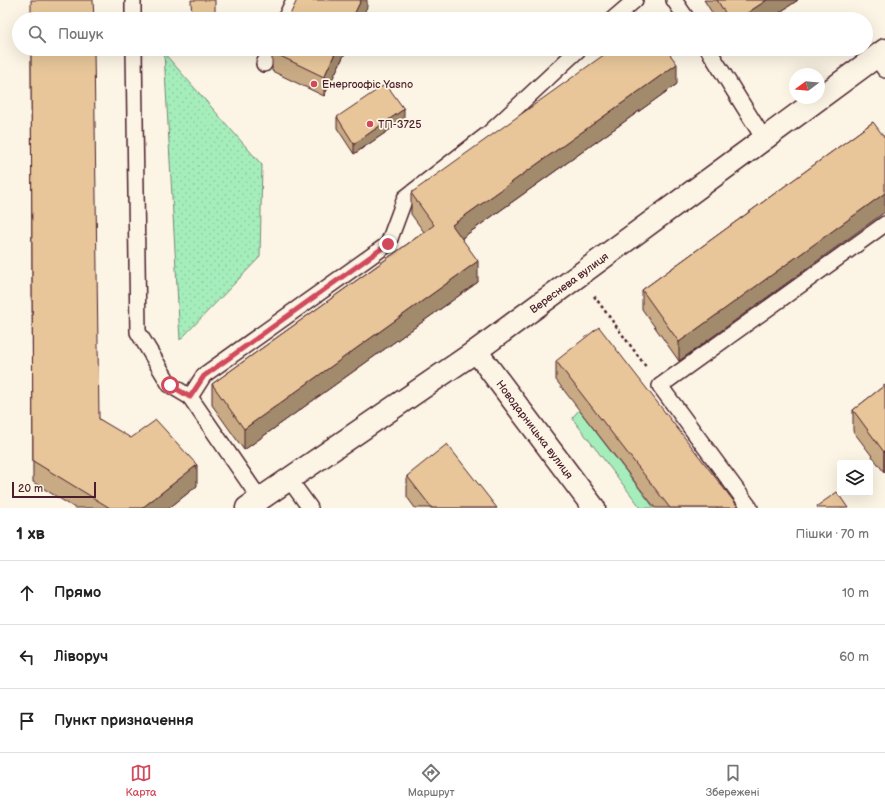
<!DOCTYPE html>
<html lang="uk">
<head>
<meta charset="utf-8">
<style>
	body { margin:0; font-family:"Balsamiq Sans",sans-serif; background:#f6f6f6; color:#222 }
	.controls { position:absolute; right:12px; bottom:12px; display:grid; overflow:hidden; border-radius:4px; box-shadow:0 4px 16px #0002 }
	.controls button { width:36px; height:36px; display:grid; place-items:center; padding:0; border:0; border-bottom:1px solid #e0e0e0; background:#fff; color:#222; font:20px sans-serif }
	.compass { position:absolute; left:789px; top:68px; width:36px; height:36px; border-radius:50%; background:#fff; box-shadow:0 4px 16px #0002; rotate:254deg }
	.scale { position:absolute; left:12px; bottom:10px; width:84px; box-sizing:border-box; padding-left:4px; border:2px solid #4a1f2b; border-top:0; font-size:11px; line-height:14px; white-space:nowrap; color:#4a1f2b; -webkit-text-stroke:3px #fcf5e5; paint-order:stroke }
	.stop { position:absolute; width:12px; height:12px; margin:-9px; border:3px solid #d1495b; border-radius:50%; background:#fff }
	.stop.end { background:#d1495b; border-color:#fff; box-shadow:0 1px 4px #0008 }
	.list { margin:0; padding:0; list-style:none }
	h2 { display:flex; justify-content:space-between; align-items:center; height:52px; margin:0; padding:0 16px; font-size:17px }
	h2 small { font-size:13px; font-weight:400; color:#767676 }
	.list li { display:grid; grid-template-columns:26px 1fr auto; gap:12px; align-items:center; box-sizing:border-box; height:64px; padding:0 16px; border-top:1px solid #e0e0e0 }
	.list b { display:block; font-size:15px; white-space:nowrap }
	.list em { font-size:13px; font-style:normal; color:#767676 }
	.icon { flex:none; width:22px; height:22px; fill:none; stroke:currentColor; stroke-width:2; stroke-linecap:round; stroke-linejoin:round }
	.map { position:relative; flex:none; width:885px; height:508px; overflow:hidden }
	.search { position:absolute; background:#fff; box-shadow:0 4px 16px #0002; left:12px; right:12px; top:12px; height:44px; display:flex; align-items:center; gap:10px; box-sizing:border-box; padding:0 14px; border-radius:22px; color:#767676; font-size:15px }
	.sheet { height:244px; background:#fff }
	nav { display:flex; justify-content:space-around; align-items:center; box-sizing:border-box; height:56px; border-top:1px solid #e0e0e0; background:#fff; font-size:11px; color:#767676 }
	nav a { display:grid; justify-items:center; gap:2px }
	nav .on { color:#d1495b }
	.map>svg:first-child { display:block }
	.grass { fill:#a5eebc; stroke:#788674 }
	.park { fill:url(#park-dots); stroke:#788674 }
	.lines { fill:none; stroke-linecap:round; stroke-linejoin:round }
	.service-casing { stroke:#4a1f2b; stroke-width:18 }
	.minor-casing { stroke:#4a1f2b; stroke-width:25 }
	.path { stroke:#4a1f2b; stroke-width:2.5; stroke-dasharray:3 3; stroke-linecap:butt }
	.service { stroke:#fcf5e5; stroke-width:15 }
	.minor { stroke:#fcf5e5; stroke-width:22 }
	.wall { fill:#c8aa84; stroke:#4a1f2b }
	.shaded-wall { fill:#a28b6c; stroke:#4a1f2b }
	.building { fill:#e8c69a; stroke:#4a1f2b }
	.route { stroke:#d1495b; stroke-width:5 }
	.poi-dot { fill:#d1495b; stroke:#fcf5e5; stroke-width:1.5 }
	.labels { text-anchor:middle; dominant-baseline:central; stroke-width:3.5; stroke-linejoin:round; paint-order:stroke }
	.poi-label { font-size:11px; fill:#4a1f2b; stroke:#fcf5e5; text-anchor:start }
	.street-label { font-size:11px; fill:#4a1f2b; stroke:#fcf5e5 }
</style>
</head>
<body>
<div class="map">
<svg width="885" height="508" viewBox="0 0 885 508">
	<defs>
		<pattern id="park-dots" width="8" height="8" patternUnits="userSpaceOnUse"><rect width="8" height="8" fill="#a5eebc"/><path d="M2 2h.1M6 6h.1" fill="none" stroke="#90cca2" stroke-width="1.8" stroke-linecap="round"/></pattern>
	</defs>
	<rect width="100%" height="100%" fill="#fcf5e5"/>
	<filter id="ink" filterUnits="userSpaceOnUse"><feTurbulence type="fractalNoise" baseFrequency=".025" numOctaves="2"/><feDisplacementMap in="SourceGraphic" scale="8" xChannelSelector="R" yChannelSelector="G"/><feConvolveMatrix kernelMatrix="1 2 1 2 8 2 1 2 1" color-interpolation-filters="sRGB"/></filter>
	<g filter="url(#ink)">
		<path class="grass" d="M 579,410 L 654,508 L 641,508 L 572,418 Z"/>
		<path class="park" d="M 164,53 L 262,165 L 260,257 L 180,340 Z"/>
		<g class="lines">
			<g class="service-casing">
				<g id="service">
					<path d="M 133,0 L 133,19"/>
					<path d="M 674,0 L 687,19"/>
					<path d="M 285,19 L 294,0"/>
					<path d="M 613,19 L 635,0"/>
					<path d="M 134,49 L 138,332 L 170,385 L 190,397 L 260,499"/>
					<path d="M 708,49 L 764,139"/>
					<path d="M 876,57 L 885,70"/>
					<path d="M 264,64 L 271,49"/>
					<path d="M 190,397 L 204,375 L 388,244 L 405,198 L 488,134 L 579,49"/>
					<path d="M 289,479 L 310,508"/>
					<path d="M 750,508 L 660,386 L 885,224"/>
				</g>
			</g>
			<g class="minor-casing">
				<g id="minor">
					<path id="s1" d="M 476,351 L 594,508"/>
					<path id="s2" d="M 247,508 L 476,351 L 885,50"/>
				</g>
			</g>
			<path class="path" d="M 594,296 L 647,368"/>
			<use href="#service" class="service"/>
			<use href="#minor" class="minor"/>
		</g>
		<g class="wall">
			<path d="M 704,0 L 798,0 L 770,19 L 716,19 Z"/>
			<path d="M 31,49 L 99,419 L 197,486 L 169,508 L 75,508 L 33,482 Z"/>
			<path d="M 347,49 L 324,96 L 272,71 L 272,52 Z"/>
			<path d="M 677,84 L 462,238 L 478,282 L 244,450 L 212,405 L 212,384 L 424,232 L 411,214 L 411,193 Z"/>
			<path d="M 337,117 L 404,120 L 354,154 L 337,128 Z"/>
			<path d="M 873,122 L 679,361 L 642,309 L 642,290 Z"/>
			<path d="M 556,361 L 739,508 L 655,508 L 556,380 Z"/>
			<path d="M 885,385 L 884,472 L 853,431 L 853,410 Z"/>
			<path d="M 407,476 L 497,508 L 415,508 L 407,497 Z"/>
		</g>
		<g class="shaded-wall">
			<path d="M 361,0 L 367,0 L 367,7 L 361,19 L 352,19 Z"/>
			<path d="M 767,0 L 798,0 L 770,19 L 738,19 Z"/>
			<path d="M 337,49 L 347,49 L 324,96 L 324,77 Z"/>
			<path d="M 677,64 L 677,84 L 452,245 L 452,225 Z"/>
			<path d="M 404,109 L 404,120 L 354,154 L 354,144 Z"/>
			<path d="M 885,193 L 885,212 L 679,361 L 679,342 Z"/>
			<path d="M 478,261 L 478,282 L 244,450 L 244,429 Z"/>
			<path d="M 885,451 L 885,472 L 884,472 L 884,452 Z"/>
			<path d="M 197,465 L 197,486 L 169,508 L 142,508 Z"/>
		</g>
		<g class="building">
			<path d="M 31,0 L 93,0 L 94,19 L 31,19 Z"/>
			<path d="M 191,0 L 215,0 L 215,19 L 192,19 Z"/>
			<path d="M 297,0 L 361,0 L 352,19 L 288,19 Z"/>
			<path d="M 717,0 L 767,0 L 738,19 L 729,19 Z"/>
			<path d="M 31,49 L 94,49 L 99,419 L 131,438 L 156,420 L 197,465 L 142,508 L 110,508 L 33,461 Z"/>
			<path d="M 273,49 L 337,49 L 324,77 L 272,52 Z"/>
			<path d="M 612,49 L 666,49 L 677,64 L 452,225 L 478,261 L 244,429 L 212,384 L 434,225 L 411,193 Z"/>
			<path d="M 386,84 L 404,109 L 354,144 L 337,117 Z"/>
			<path d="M 873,122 L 885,138 L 885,193 L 679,342 L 642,290 Z"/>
			<path d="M 599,327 L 739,508 L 670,508 L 556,361 Z"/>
			<path d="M 885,385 L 885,451 L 884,452 L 853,410 Z"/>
			<path d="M 447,444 L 497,508 L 432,508 L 407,476 Z"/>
			<path d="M 837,492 L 848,508 L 818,508 L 817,506 Z"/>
		</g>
	</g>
	<g class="lines" filter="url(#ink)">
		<path class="route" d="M 170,385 L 190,397 L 204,376 L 388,244"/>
	</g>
	<g class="poi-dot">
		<circle cx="314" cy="84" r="4"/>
		<circle cx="370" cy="124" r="4"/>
	</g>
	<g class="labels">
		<g class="poi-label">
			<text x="322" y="84">Енергоофіс Yasno</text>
			<text x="378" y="124">ТП-3725</text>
		</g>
		<g class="street-label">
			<text stroke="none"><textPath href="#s2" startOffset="393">Вереснева вулиця</textPath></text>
			<text stroke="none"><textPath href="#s1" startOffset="98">Новодарницька вулиця</textPath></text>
		</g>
	</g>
</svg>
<div class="controls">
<button><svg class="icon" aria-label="layers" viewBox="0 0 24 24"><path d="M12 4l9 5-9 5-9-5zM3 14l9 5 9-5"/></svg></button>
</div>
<svg class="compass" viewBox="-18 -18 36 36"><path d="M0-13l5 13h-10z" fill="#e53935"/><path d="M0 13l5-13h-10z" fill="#767676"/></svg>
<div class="scale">20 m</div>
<div class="stop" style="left:170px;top:385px"></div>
<div class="stop end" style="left:388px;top:244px"></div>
<div class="search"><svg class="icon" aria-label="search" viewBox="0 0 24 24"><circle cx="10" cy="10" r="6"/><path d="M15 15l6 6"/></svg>Пошук</div>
</div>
<section class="sheet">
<h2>1 хв<small>Пішки · 70 m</small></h2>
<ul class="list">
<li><svg class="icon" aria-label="ahead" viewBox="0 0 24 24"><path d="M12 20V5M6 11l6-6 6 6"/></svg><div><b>Прямо</b></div><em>10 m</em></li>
<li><svg class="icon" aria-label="left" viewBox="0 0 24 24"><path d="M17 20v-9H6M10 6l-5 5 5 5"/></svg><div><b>Ліворуч</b></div><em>60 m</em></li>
<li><svg class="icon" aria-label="arrive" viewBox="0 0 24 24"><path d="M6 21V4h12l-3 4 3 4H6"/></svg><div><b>Пункт призначення</b></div></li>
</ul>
</section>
<nav>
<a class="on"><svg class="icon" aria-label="map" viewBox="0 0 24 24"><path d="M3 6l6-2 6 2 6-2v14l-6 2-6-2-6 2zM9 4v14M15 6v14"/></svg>Карта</a>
<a><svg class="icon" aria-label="directions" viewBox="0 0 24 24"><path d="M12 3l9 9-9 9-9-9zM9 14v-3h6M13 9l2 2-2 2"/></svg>Маршрут</a>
<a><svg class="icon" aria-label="saved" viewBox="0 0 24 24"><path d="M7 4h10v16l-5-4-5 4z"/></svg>Збережені</a>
</nav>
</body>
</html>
